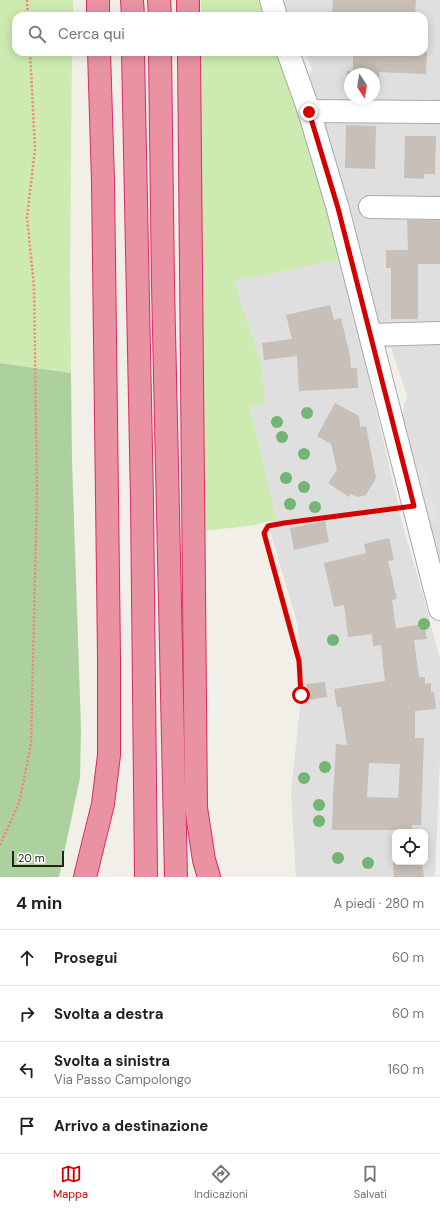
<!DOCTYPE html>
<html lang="it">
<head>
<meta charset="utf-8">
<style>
	body { margin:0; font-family:"DM Sans",sans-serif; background:#f2f2f2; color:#202124 }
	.controls { position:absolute; right:12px; bottom:12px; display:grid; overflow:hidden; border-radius:8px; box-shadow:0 2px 10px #0003 }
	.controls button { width:36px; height:36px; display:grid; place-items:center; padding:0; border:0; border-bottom:1px solid #e0e0e0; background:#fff; color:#202124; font:20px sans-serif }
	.compass { position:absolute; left:344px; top:68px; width:36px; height:36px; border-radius:50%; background:#fff; box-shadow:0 2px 10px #0003; rotate:168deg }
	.scale { position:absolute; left:12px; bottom:10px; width:52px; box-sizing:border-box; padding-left:4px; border:2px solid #222; border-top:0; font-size:11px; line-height:14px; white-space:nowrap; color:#222; -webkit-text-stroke:3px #fff; paint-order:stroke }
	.stop { position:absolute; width:12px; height:12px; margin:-9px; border:3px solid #d40000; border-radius:50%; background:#fff }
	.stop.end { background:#d40000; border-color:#fff; box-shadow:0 1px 4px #0008 }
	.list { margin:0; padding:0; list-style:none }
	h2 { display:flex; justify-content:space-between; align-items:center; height:52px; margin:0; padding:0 16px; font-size:17px }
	h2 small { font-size:13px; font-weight:400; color:#757577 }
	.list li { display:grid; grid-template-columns:26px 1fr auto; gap:12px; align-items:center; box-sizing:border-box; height:56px; padding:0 16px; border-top:1px solid #e0e0e0 }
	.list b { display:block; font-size:15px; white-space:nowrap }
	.list p { margin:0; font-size:13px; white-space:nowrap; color:#757577 }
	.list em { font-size:13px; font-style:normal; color:#757577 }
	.icon { flex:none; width:22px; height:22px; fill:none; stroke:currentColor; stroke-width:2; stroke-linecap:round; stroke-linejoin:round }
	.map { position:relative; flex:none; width:440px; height:877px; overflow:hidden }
	.search { position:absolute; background:#fff; box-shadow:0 2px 10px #0003; left:12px; right:12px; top:12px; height:44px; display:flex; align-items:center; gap:10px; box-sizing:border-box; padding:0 14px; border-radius:12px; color:#757577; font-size:15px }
	.sheet { height:276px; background:#fff }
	nav { display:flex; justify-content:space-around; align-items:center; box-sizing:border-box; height:56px; border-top:1px solid #e0e0e0; background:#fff; font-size:11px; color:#757577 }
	nav a { display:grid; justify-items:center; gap:2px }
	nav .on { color:#d40000 }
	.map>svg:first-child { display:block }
	.residential { fill:#e0dfdf; fill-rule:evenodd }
	.grass { fill:#cdebb0 }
	.forest { fill:#add19e }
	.parking { fill:#e2e2e2 }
	.building { fill:#c7bfb8; fill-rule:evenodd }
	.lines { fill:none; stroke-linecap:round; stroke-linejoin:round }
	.minor-casing { stroke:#a9a9a9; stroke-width:24 }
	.highway-casing { stroke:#dc2a67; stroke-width:24 }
	.path { stroke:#fa8072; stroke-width:2.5; stroke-dasharray:2 2; stroke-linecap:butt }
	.minor { stroke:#fff; stroke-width:22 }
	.highway { stroke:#e892a2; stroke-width:22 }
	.tree { fill:#74b475 }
	.route { stroke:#d40000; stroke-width:5 }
</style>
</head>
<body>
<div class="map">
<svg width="440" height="877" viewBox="0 0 440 877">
	<rect width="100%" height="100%" fill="#f2efe9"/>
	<g class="residential">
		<path d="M 276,0 L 440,0 L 440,583 L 426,524 L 438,521 L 423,465 L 412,467 L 400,423 L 407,395 L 391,348 L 379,345 L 303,77 L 313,71 L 305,52 L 424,52 L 424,16 L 292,16 L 289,12 L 282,15 ZM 350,74 L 374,74 L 374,98 L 350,98 Z"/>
		<path d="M 341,260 L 398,504 L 399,513 L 423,595 L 440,659 L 440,756 L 435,877 L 296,877 L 291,792 L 300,708 L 298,626 L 271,534 L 269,520 L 276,519 L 250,406 L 266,405 L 234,281 ZM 395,832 L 425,832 L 425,862 L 395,862 Z"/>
	</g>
	<g class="grass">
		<path d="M 0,0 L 73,0 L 73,16 L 16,16 L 16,52 L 72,52 L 70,273 L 71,373 L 0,363 Z"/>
		<path d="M 201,0 L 258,0 L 264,16 L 201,16 Z"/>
		<path d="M 201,52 L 277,52 L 310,144 L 341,260 L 234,281 L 260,360 L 266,405 L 250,406 L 276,519 L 255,525 L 204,531 Z"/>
	</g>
	<path class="forest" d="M 0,363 L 71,373 L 72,460 L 81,729 L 80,778 L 59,877 L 0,877 Z"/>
	<path class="parking" d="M 423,464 L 438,521 L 426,524 L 412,467 Z"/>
	<g class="building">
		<path d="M 333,0 L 416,0 L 415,16 L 332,16 Z"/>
		<path d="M 353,52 L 427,52 L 426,74 L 379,72 L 378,92 L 374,92 L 374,74 L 350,74 L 350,91 L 347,91 L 347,71 L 353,71 Z"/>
		<path d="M 346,125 L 376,126 L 375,169 L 345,168 Z"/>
		<path d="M 405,136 L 436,136 L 435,174 L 424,174 L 424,179 L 404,178 Z"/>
		<path d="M 407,220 L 440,220 L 440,264 L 418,264 L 418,319 L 391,319 L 391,268 L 386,268 L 386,250 L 408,250 Z"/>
		<path d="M 330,305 L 334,320 L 341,318 L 350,356 L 351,368 L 357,368 L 358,388 L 299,391 L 297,356 L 264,360 L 262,343 L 292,339 L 286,315 Z"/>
		<path d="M 335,403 L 359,416 L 360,427 L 366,426 L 376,478 L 366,495 L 358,497 L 351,494 L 349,497 L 328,483 L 337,470 L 331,444 L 317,436 Z"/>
		<path d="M 325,521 L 329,542 L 294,550 L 290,528 Z"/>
		<path d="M 389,538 L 394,560 L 388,561 L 397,599 L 392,600 L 396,628 L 424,624 L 427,639 L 414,640 L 419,677 L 425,677 L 425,684 L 431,683 L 431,692 L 434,692 L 436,709 L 415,711 L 415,738 L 424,738 L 421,825 L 412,825 L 412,830 L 332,830 L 333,797 L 336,744 L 347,745 L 341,707 L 337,707 L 334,689 L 385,681 L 381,645 L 373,646 L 372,634 L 348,637 L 344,605 L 334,607 L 324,563 L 366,553 L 364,544 ZM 369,763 L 400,764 L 398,798 L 367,797 Z"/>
		<path d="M 325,682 L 327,697 L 309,700 L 306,684 Z"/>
		<path d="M 393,862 L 422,862 L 424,877 L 394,877 Z"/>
	</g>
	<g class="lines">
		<g class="minor-casing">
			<g id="minor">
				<path d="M 271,0 L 276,16"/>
				<path d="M 288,52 L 309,111 L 338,209 L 440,609"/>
				<path d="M 309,111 L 440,112"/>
				<path d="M 370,207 L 440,208"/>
				<path d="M 370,335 L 440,333"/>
			</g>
		</g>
		<g class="highway-casing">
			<g id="highway">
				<path d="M 98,0 L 98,16"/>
				<path d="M 132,0 L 133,16"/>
				<path d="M 159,0 L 160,16"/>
				<path d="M 188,0 L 188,16"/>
				<path d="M 133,52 L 142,500 L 146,877"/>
				<path d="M 160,52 L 163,285 L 176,877"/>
				<path d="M 189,52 L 196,808 L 204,860 L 209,877"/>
				<path d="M 85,877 L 103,804 L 109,755 L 109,656 L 103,181 L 99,52"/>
			</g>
		</g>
		<g class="path">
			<path d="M 27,0 L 28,16"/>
			<path d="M 301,695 L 299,661 L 264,533 L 268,526 L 284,523 L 396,509"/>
			<path d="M 0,845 L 19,803 L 31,744 L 37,491 L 34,287 L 27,217 L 35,149 L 30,52"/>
		</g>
		<use href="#minor" class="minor"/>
		<use href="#highway" class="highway"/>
	</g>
	<g class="tree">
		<circle cx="307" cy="413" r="6"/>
		<circle cx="277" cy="422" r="6"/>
		<circle cx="282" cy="437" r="6"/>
		<circle cx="304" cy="454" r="6"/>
		<circle cx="286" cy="478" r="6"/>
		<circle cx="304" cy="487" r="6"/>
		<circle cx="290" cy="504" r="6"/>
		<circle cx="315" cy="507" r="6"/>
		<circle cx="424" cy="624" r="6"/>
		<circle cx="333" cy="640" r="6"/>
		<circle cx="325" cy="767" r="6"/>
		<circle cx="304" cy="778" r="6"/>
		<circle cx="319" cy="805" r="6"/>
		<circle cx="319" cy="821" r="6"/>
		<circle cx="338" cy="858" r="6"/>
		<circle cx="368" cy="863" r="6"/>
	</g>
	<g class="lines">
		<path class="route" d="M 301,695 L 299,661 L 264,533 L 268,526 L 284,523 L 414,506 L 338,208 L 309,112"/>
	</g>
</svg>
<div class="controls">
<button><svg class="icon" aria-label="locate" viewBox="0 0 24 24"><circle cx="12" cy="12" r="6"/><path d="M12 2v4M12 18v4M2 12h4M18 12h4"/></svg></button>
</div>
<svg class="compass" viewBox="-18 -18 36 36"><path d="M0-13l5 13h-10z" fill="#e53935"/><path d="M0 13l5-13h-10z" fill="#757577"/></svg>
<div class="scale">20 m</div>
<div class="stop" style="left:301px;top:695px"></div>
<div class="stop end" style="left:309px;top:112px"></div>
<div class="search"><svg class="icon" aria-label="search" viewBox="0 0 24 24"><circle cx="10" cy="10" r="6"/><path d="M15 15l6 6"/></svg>Cerca qui</div>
</div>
<section class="sheet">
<h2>4 min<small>A piedi · 280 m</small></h2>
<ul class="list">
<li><svg class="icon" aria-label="ahead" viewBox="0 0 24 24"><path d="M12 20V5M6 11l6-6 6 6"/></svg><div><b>Prosegui</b></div><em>60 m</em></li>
<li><svg class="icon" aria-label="right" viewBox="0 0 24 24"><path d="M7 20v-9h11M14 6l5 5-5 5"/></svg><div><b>Svolta a destra</b></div><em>60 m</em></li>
<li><svg class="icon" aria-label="left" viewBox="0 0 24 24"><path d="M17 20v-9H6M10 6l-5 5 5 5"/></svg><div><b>Svolta a sinistra</b><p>Via Passo Campolongo</p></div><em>160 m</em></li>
<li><svg class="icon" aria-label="arrive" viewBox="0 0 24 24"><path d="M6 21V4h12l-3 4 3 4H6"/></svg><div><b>Arrivo a destinazione</b></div></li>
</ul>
</section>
<nav>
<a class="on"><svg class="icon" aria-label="map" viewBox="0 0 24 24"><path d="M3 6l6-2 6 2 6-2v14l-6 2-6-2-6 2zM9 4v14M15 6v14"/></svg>Mappa</a>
<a><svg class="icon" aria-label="directions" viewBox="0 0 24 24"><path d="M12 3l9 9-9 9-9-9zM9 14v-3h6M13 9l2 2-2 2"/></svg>Indicazioni</a>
<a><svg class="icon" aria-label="saved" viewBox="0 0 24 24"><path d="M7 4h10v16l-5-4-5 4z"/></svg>Salvati</a>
</nav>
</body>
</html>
